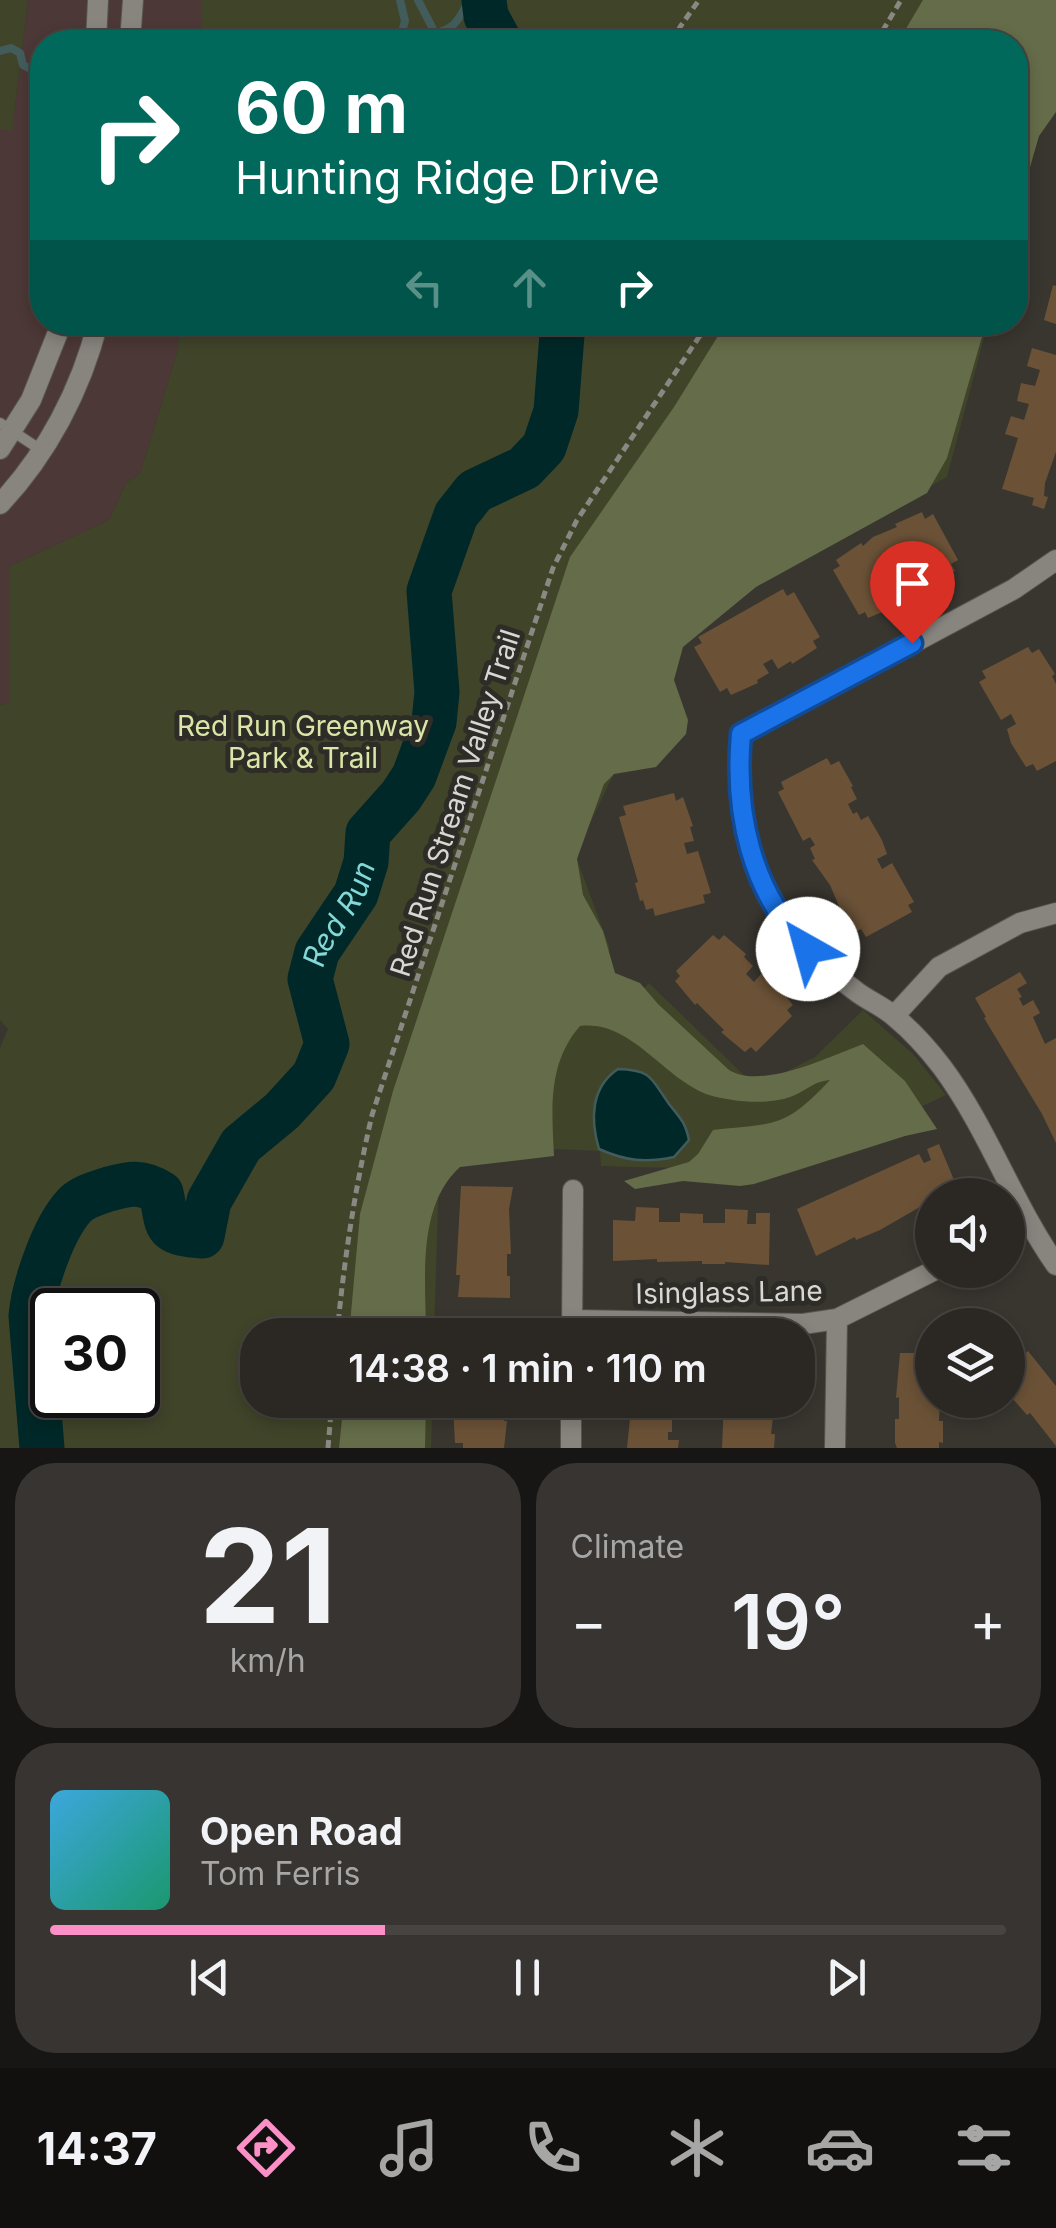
<!DOCTYPE html>
<meta charset="utf-8">
<style>
body{margin:0;font-family:Inter,sans-serif;background:#373431;color:#f1f3f6;height:100vh;display:flex;flex-direction:column;font-size:38px;white-space:nowrap}
*{box-sizing:border-box;margin:0}
p{font-size:32px;color:#a6a6a6}
.icon{flex:none;width:55px;height:55px;fill:none;stroke:currentColor;stroke-width:2;stroke-linecap:round;stroke-linejoin:round}
.map{position:relative;height:1448px;overflow:hidden}
.details{display:flex;flex-direction:column;gap:15px;padding:15px;background:#181614;flex:1}
.details>*{flex:none}
.hud{position:absolute;left:30px;top:30px;width:998px;height:305px;border-radius:40px;box-shadow:0 5px 15px #0003,0 0 0 2px #474441;background:#00695c;color:#fff;overflow:hidden}
.fabs{position:absolute;left:915px;top:1178px;display:grid;gap:20px}
.fabs a{display:grid;place-items:center;width:110px;height:110px;border-radius:50%;background:#2b2824;box-shadow:0 5px 15px #0003,0 0 0 2px #474441;font-size:50px}
.speed{position:absolute;left:30px;top:1288px;display:flex;gap:20px;font-size:50px;font-weight:700;text-align:center}
.speed>*{display:grid;place-content:center;width:130px;height:130px;border-radius:50%;background:#2b2824;box-shadow:0 5px 15px #0003,0 0 0 2px #474441;line-height:1}
.speed .limit{border:5px solid #111;border-radius:15px;background:#fff;color:#111}
.pin{position:absolute;display:grid;place-items:center;width:85px;height:85px;color:#fff;margin:-102px -42px;border-radius:50% 50% 50% 0;rotate:-45deg;box-shadow:0 0 10px #0007}
.pin .icon{rotate:45deg}
.me{position:absolute;width:110px;margin:-55px;rotate:322deg;stroke-linejoin:round;filter:drop-shadow(0 0 8px #0008)}
.turn{display:flex;align-items:center;gap:35px;height:210px;padding:0 40px;font-size:45px}
.turn .icon{width:130px;height:130px;stroke-width:2.5}
.turn b{display:block;font-size:70px;line-height:85px}
.lanes{display:flex;align-items:center;height:95px;padding:0 40px;background:#0003;justify-content:center;gap:50px;direction:ltr}
.lanes .off{opacity:.35}
.big{font-size:75px;font-weight:600;line-height:1.1}
.details .card{flex:1;display:flex;flex-direction:column;justify-content:center;gap:15px;min-width:0;padding:0 35px;border-radius:40px;background:#373431}
.details .dial{align-items:center;gap:0}
.dial b{font-size:130px;line-height:1}
.song{display:flex;align-items:center;gap:30px}
.cover{width:120px;height:120px;border-radius:15px;background:linear-gradient(135deg,hsl(200 70% 55%),hsl(160 70% 35%))}
.played{height:10px;border-radius:5px;background:linear-gradient(90deg,#fb8fc6 35%,#474441 35%)}
.keys{display:flex;justify-content:space-around;direction:ltr}
.heat{display:flex;justify-content:space-between;align-items:center;font-size:55px;direction:ltr}
.details .tiles{flex:1;display:grid;gap:15px;grid-template-columns:1fr 1fr}
.card:last-child{grid-column:span 2}
.trip{position:absolute;left:240px;top:1318px;width:575px;height:100px;border-radius:40px;background:#2b2824;box-shadow:0 5px 15px #0003,0 0 0 2px #474441;font-weight:600;line-height:100px;text-align:center}
.tabs{display:flex;height:160px;justify-content:space-around;align-items:center;background:#11100e;color:#a6a6a6}
.tabs .icon{width:70px;height:70px}
.tabs .selected{color:#fb8fc6}
.tabs b{font-size:45px;color:#f1f3f6}
.map>svg:first-child{display:block}
.commercial{fill:#4c3836}
.green{fill:#404429;fill-rule:evenodd}
.forest{fill:#656c49}
.water{fill:#012828;stroke:#425c5c;stroke-width:2.5}
.lines{fill:none;stroke-linecap:round;stroke-linejoin:round}
.stream{stroke:#425c5c;stroke-width:8}
.river{stroke:#012828;stroke-width:45}
.building{fill:#6b5237}
.service-casing{stroke:#585550;stroke-width:12}
.minor-casing{stroke:#585550;stroke-width:22}
.path{stroke:#8a8883;stroke-width:5;stroke-dasharray:8 5;stroke-linecap:butt}
.service{stroke:#88847e;stroke-width:10}
.minor{stroke:#88847e;stroke-width:20}
.route-casing{stroke:#114b97;stroke-width:25}
.route{stroke:#1a73e8;stroke-width:18}
.labels{text-anchor:middle;stroke-width:10;stroke-linejoin:round;paint-order:stroke}
.park-label{font-size:28px;fill:#dae6a7;stroke:#2e2c26}
.street-label{font-size:28px;fill:#d9d7d4;stroke:#2e2c26}
.water-label{font-size:30px;font-style:italic;fill:#83d8d8;stroke:#2e2c26}
</style>
<div class="map">
<svg width="1056" height="1448" viewBox="0 0 1056 1448">
<rect width="100%" height="100%" fill="#393630"/>
<path class="commercial" d="M28 0H202V12L200 42H42V322L180 323 178 350 140 474 126 483 109 520 10 566V704L0 705V129L12 130Z"/>
<path class="green" d="M0 0H28L12 131 0 129Z
M202 0H1056L1043 119 1015 222V42H200Z
M180 323H988L947 477 689 619 575 854 610 949 574 981 614 1019 649 983 756 1087 815 1057 863 1010 913 1054 946 1095 784 1171 601 1166 600 1151 440 1144 434 1335H258V1400H433L431 1448H0V1048L8 1029 0 1020V705L10 703V566L109 520 126 483 140 474 178 350ZM52 1310H138V1395H52Z"/>
<path class="forest" d="M923 0H1056V112L1039 136 1015 219V42H898Z
M726 323H986L947 458 927 493 756 587 683 647 674 680 688 720 686 734 656 767 614 774 604 784 577 859 583 895 603 931 615 973 640 983 658 1004 729 1070C761 1090 829 1057 863 1044L905 1081 937 1129 905 1136 754 1184 740 1186 683 1181 635 1189 624 1181 689 1162 698 1154 713 1130C776 1123 784 1129 830 1080 815 1081 808 1089 795 1095 771 1106 733 1102 709 1095 663 1079 632 1020 580 1026 547 1064 552 1110 554 1156L460 1167C416 1207 426 1281 426 1335H349L360 1214 393 1091 570 557 674 407Z
M344 1400H426L425 1448H339Z"/>
<path class="water" d="M618 1069C653 1070 651 1079 669 1104 680 1118 685 1121 689 1140L674 1157C645 1163 626 1161 599 1149 590 1119 591 1087 618 1069Z"/>
<g class="lines">
<path class="stream" d="M418 0 435 33C457 28 458 19 469 1L477 0
M343 42 350 37 362 38 368 42
M399 42 405 21 400 0
M0 51 11 48 20 53 23 65 42 75"/>
<g class="river">
<path d="M484 0 486 16 500 42"/>
<path id="s1" d="M42 1448 31 1316C34 1285 53 1229 74 1206 82 1197 97 1193 109 1189 130 1183 142 1181 161 1193 169 1227 161 1233 202 1236L209 1201 241 1145 282 1111 314 1076 327 1044 310 979 317 952 356 894 366 862 368 833 401 796 414 776 434 722 437 692 429 591 456 515 475 491 524 468 544 447 556 411 563 322"/>
</g>
</g>
<path class="building" d="M1053 285 1056 286V324L1044 320Z
M1032 348 1056 355V452L1045 483 1044 496 1048 497 1044 509 1032 505 1034 498 1002 489 1018 438 1005 434 1011 416 1024 420 1029 404 1017 401 1021 383 1035 386 1040 370 1027 366Z
M922 512 925 519 933 514 958 560 951 564 955 571 930 588 928 584 916 591 911 581 902 587 907 596 896 603 897 606 868 618 865 612 859 615 833 570 840 566 836 560 861 543 863 546 873 537 897 527 895 524Z
M783 589 787 596 794 592 820 637 813 641 817 648 792 664 791 661 778 669 772 659 763 664 769 673 757 680 758 683 731 695 727 688 720 692 694 647 702 643 698 637Z
M1028 647 1032 653 1039 649 1055 674 1052 676 1056 684V761L1037 771 1033 764 1026 767 1011 743 1007 729 1016 724 1011 714 1001 720 979 682 986 678 982 671Z
M827 758 831 765 839 761 853 786 851 787 857 799 848 804 853 814 857 812 861 820 868 816 882 840 887 854 877 859 882 869 892 863 914 902 908 905 912 912 866 937 861 929 855 932 850 923 847 925 830 885 812 860 815 859 810 848 815 845 810 837 803 841 778 792 784 789 781 782Z
M674 793 676 801 683 797 693 826 690 827 694 841 684 843 687 854 698 851 711 893 703 895 705 903 655 916 653 908 646 910 643 900 640 901 635 883 638 882 619 817 626 815 623 806Z
M713 935 719 940 724 935 746 954 744 957 753 966 746 974 754 982 761 974 771 985 774 982 793 1005 787 1010 792 1016 756 1052 751 1047 745 1052 729 1039 721 1032 724 1030 697 1003 695 1005 675 981 680 976 676 971Z
M1020 972 1027 983 1017 989 1022 997 1019 998 1023 1006 1033 1000 1040 1013 1033 1017 1045 1044 1056 1038V1143L1042 1114 984 1018 986 1017 975 998Z
M939 1144 959 1192 932 1195V1200L880 1230 856 1240 855 1237 816 1256 797 1209 919 1154 924 1163 931 1160 927 1149Z
M461 1186 513 1187 509 1209 511 1254H507V1276H510V1298L458 1297 460 1275H456Z
M636 1207 659 1208V1222H680V1213L703 1214V1223H725V1209L748 1210 747 1224H756V1213H770L769 1265 725 1262V1264H702V1261L657 1262V1259L613 1261V1220L635 1221Z
M457 1331H509V1335H457Z
M1028 1351 1056 1386V1446L1030 1413 1027 1415 1012 1398 1008 1402V1370Z
M900 1353H932V1400H940L939 1421H943V1443L939 1442V1448H897L895 1443V1419H899V1397L896 1398Z
M464 1400H505L504 1421H507L504 1448H463V1443H455L453 1407H464Z
M628 1400H680V1409H672V1432H668V1440H679L678 1448H627L631 1409H628Z
M724 1400H775L771 1434H775L774 1448H722Z"/>
<g class="lines">
<g class="service-casing">
<path id="service" d="M0 423 41 450"/>
</g>
<g class="minor-casing">
<path id="minor" d="M96 42 98 0
M130 42 133 0
M0 449 31 400 62 322
M0 504C47 454 81 390 98 322
M1056 560 1014 589 741 735C731 842 769 928 857 992 869 1001 884 1007 895 1017 912 1031 929 1050 942 1067 988 1129 1012 1202 1056 1265
M894 1016 939 967 1020 923 1056 913
M1008 1234 1027 1225
M572 1320 803 1324 837 1319 935 1270
M572 1335 573 1190
M571 1448V1400
M835 1448 837 1319"/>
</g>
<path class="path" d="M673 42 680 27 699 0
M876 42 901 0
M696 322 700 338
M337 1335C344 1260 355 1188 372 1115L553 568 577 520 709 322
M328 1448 332 1400"/>
<use href="#service" class="service"/>
<use href="#minor" class="minor"/>
</g>
<g class="lines">
<g class="route-casing">
<path id="route" d="M808 949C751 892 734 813 741 734L912 643"/>
</g>
<use href="#route" class="route"/>
</g>
<g class="labels">
<g class="park-label">
<text x="303" y="736">Red Run Greenway<tspan x="303" dy="32">Park &amp; Trail</tspan></text>
</g>
<g class="street-label">
<text transform="translate(455 803) rotate(-72)" y="10">Red Run Stream Valley Trail</text>
<text transform="translate(729 1292) rotate(-1)" y="10">Isinglass Lane</text>
</g>
<g class="water-label">
<text dy="10" stroke="none"><textPath href="#s1" startOffset="790">Red Run</textPath></text>
</g>
</g>
</svg>
<div class="fabs">
<a><svg class="icon" aria-label="sound" viewBox="0 0 24 24"><path d="M4 9h4l5-4v14l-5-4H4zM17 9q2 3 0 6"/></svg></a>
<a><svg class="icon" aria-label="layers" viewBox="0 0 24 24"><path d="M12 4l9 5-9 5-9-5zM3 14l9 5 9-5"/></svg></a>
</div>
<div class="speed"><div class="limit">30</div></div>
<div class="pin" style="left:912px;top:643px;background:#d93025"><svg class="icon" aria-label="arrive" viewBox="0 0 24 24"><path d="M6 21V4h12l-3 4 3 4H6"/></svg></div>
<svg class="me" style="left:808px;top:949px" viewBox="-20 -20 40 40"><circle r="19" fill="#fff"/><path d="M0-13L10 11 0 6-10 11z" fill="#1a73e8"/></svg>
<div class="trip">14:38 · 1 min · 110 m</div>
<div class="hud">
<div class="turn"><svg class="icon" aria-label="right" viewBox="0 0 24 24"><path d="M7 20v-9h11M14 6l5 5-5 5"/></svg><div><b>60 m</b>Hunting Ridge Drive</div></div>
<div class="lanes"><svg class="icon off" aria-label="left" viewBox="0 0 24 24"><path d="M17 20v-9H6M10 6l-5 5 5 5"/></svg><svg class="icon off" aria-label="ahead" viewBox="0 0 24 24"><path d="M12 20V5M6 11l6-6 6 6"/></svg><svg class="icon" aria-label="right" viewBox="0 0 24 24"><path d="M7 20v-9h11M14 6l5 5-5 5"/></svg></div>
</div>
</div>
<section class="details">
<div class="tiles">
<div class="card dial"><b>21</b><p>km/h</p></div>
<div class="card"><p>Climate</p>
<div class="heat"><a>−</a><b class="big">19°</b><a>+</a></div>
</div>
<div class="card">
<div class="song"><i class="cover"></i><div><b>Open Road</b><p>Tom Ferris</p></div></div>
<div class="played"></div>
<div class="keys"><svg class="icon" aria-label="previous" viewBox="0 0 24 24"><path d="M18 5L8 12l10 7zM5 5v14"/></svg><svg class="icon" aria-label="pause" viewBox="0 0 24 24"><path d="M8 5v14M16 5v14"/></svg><svg class="icon" aria-label="next" viewBox="0 0 24 24"><path d="M6 5l10 7-10 7zM19 5v14"/></svg></div>
</div>
</div>
</section>
<nav class="tabs">
<b>14:37</b>
<svg class="icon selected" aria-label="directions" viewBox="0 0 24 24"><path d="M12 3l9 9-9 9-9-9zM9 14v-3h6M13 9l2 2-2 2"/></svg>
<svg class="icon" aria-label="music" viewBox="0 0 24 24"><path d="M9 18V5l10-2v13"/><circle cx="6" cy="18" r="3"/><circle cx="16" cy="16" r="3"/></svg>
<svg class="icon" aria-label="phone" viewBox="0 0 24 24"><path d="M5 4h4l2 5-3 2q2 4 5 5l2-3 5 2v4C11 20 4 13 5 4z"/></svg>
<svg class="icon" aria-label="climate" viewBox="0 0 24 24"><path d="M12 3v18M4 7l16 10M4 17L20 7"/></svg>
<svg class="icon" aria-label="car" viewBox="0 0 24 24"><path d="M5 17H2v-5l4-1 3-4h7l3 4 3 1v5h-3M9 17h6M6 11h13"/><circle cx="7" cy="17" r="2"/><circle cx="17" cy="17" r="2"/></svg>
<svg class="icon" aria-label="filters" viewBox="0 0 24 24"><path d="M4 7h16M4 17h16"/><circle cx="9" cy="7" r="2"/><circle cx="15" cy="17" r="2"/></svg>
</nav>
